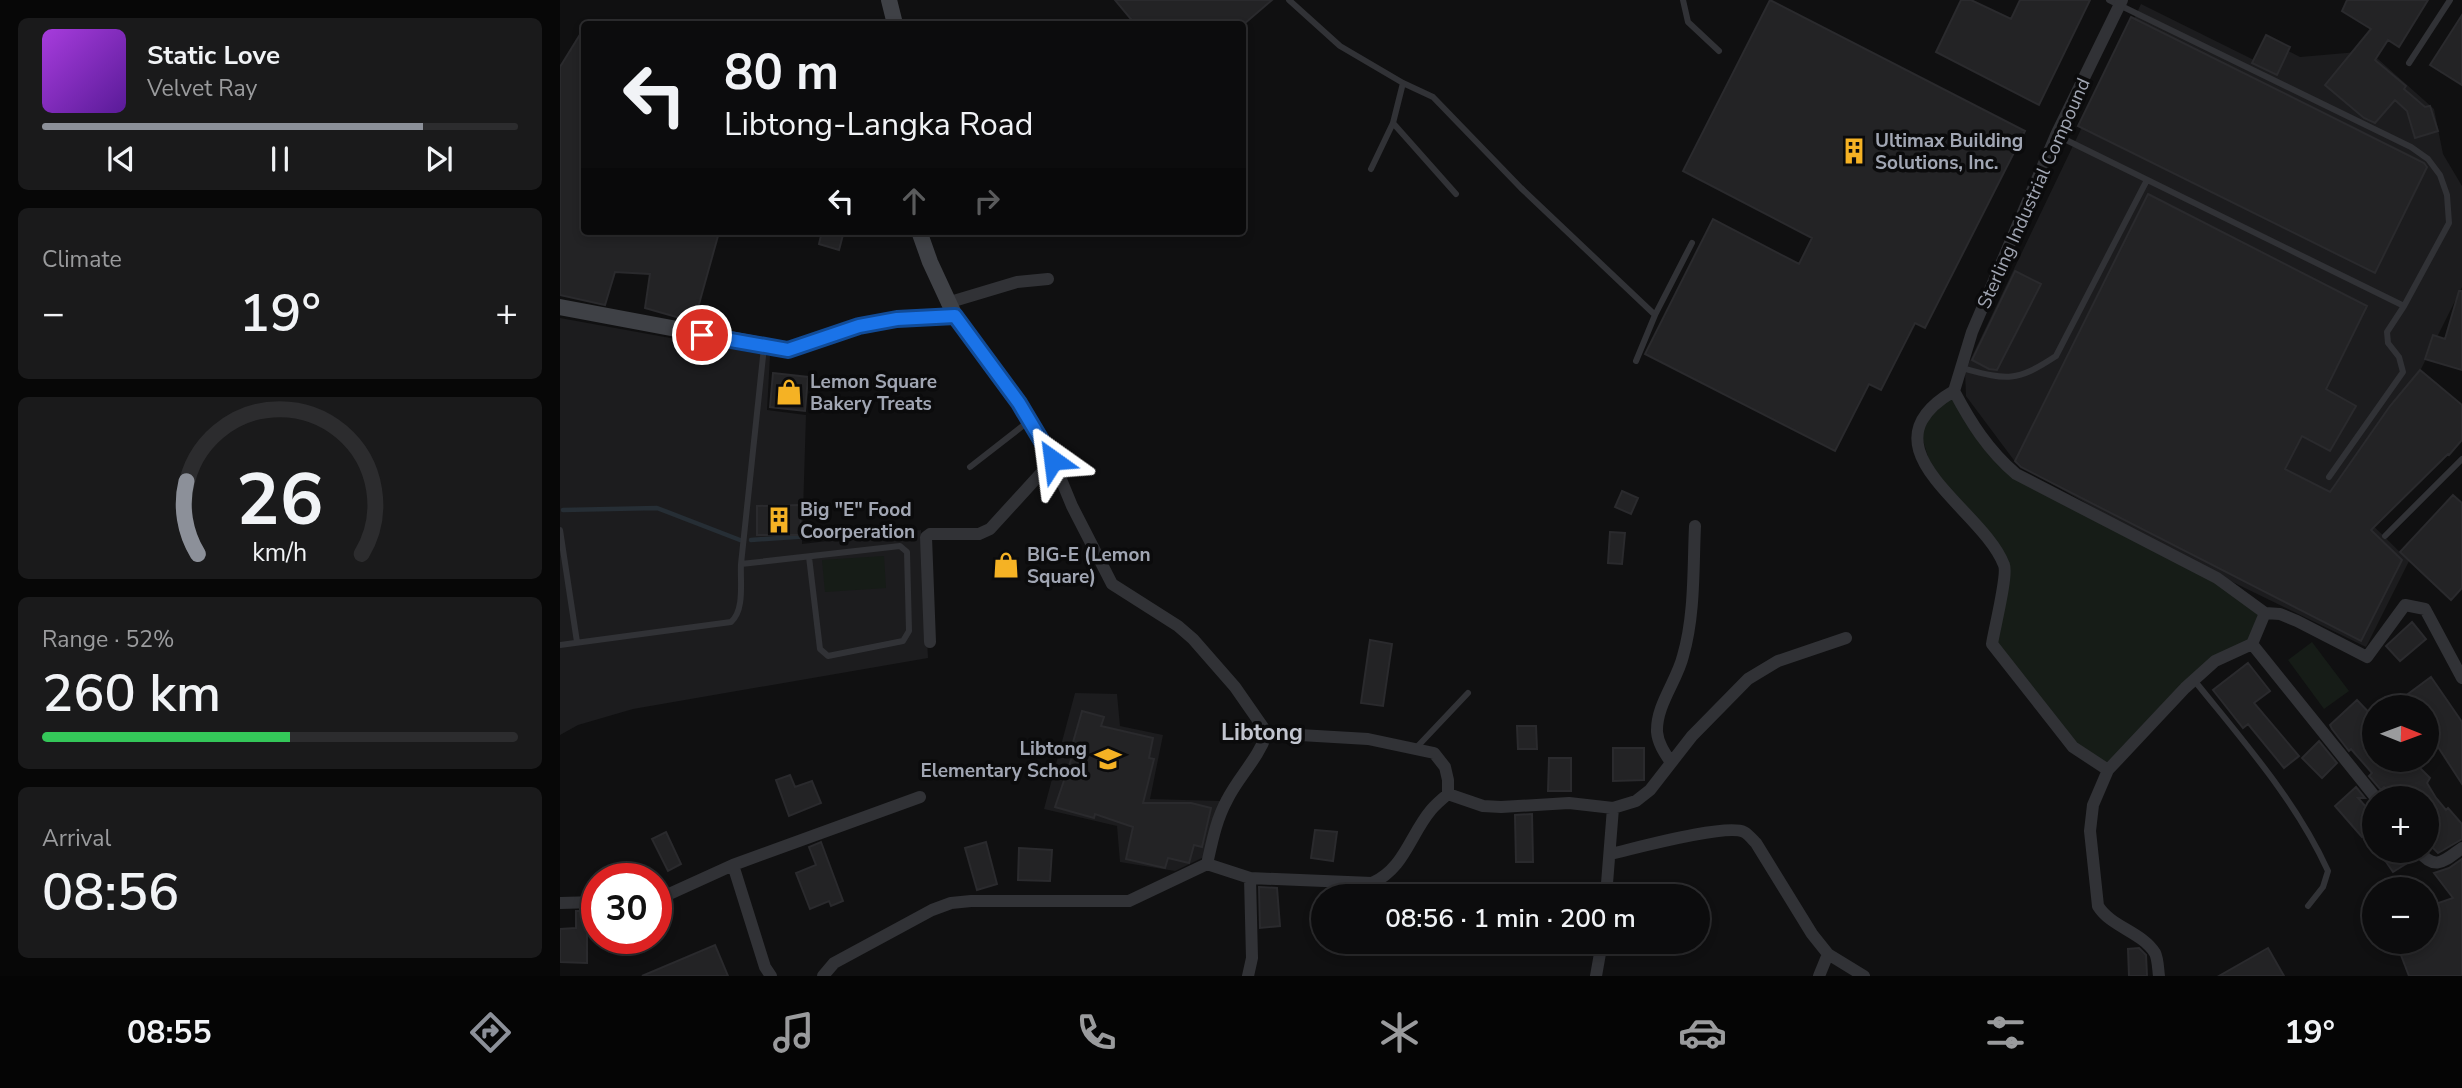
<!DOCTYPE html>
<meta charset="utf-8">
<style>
body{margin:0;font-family:"Nunito Sans",sans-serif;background:#1a1a1b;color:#f1f3f6;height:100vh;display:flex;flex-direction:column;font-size:26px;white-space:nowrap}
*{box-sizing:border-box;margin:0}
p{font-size:23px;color:#9a9b9d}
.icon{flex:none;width:38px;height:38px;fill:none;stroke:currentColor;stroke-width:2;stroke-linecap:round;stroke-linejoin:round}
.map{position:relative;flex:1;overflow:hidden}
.drawer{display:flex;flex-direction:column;gap:18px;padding:18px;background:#070707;width:560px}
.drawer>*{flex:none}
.hud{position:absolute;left:21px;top:21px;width:665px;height:214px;border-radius:7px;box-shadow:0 4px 10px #0003,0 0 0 2px #2c2c2e;background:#0c0c0d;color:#f1f3f6;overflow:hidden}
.needle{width:46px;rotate:91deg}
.fabs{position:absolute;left:1802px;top:695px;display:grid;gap:14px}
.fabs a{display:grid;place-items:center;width:77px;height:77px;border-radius:50%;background:#0c0c0d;box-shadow:0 4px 10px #0003,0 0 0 2px #2c2c2e;font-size:35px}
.speed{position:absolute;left:21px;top:863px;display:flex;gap:14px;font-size:35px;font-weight:700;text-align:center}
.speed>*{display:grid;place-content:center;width:91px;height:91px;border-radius:50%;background:#0c0c0d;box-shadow:0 4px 10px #0003,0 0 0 2px #2c2c2e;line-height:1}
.speed .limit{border:10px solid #d22;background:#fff;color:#111}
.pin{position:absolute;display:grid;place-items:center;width:60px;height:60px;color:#fff;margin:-30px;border:4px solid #fff;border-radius:50%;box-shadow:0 2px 7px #0007}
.me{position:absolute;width:77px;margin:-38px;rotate:329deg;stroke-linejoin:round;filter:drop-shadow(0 0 5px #0008)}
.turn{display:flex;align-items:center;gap:24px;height:147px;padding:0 28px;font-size:32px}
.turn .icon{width:91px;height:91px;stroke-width:2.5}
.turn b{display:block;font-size:49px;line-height:60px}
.lanes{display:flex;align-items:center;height:66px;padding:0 28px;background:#0003;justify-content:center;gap:35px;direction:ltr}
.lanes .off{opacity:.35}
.big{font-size:52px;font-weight:600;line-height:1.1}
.drawer .tile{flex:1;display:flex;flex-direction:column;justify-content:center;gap:10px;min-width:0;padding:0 24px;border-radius:10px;background:#1a1a1b}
.drawer .dial{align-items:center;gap:0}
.dial svg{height:182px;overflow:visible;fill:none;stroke:#2c2c2e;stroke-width:7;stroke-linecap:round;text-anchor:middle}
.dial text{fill:#f1f3f6;stroke:none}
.song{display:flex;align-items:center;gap:21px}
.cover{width:84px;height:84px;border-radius:10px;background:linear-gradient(135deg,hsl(280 70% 55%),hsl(270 70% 35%))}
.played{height:7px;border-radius:4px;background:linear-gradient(90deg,#8c9099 80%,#2c2c2e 80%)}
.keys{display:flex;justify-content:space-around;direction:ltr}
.heat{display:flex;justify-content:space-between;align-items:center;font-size:38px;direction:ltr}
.charge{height:10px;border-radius:5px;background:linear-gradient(90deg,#34c759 52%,#2c2c2e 0)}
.trip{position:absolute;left:751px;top:884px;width:399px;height:70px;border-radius:35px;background:#0c0c0d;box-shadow:0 4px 10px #0003,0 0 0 2px #2c2c2e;font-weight:600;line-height:70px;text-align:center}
.menu{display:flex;height:112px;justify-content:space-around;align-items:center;background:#050505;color:#9a9b9d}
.menu .icon{width:49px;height:49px}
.menu .active{color:#8c9099}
.menu b{font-size:32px;color:#f1f3f6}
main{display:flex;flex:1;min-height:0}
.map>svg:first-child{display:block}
.built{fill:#1c1c1e}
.green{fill:#161c17}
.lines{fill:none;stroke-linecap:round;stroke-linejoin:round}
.stream{stroke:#262e35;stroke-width:4.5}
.building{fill:#232325;stroke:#2a2a2d;stroke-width:2}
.service{stroke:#313236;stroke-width:6}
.minor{stroke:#313236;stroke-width:12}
.secondary{stroke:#3f4146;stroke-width:16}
.route-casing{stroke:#114b97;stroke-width:18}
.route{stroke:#1a73e8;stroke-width:12}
.labels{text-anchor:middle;stroke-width:7;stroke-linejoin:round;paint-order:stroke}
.poi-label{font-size:19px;font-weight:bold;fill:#a1a6b3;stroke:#0b0b0c;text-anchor:start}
.street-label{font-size:19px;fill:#a1a6b3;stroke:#0b0b0c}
.quarter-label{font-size:23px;font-weight:bold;fill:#c2c5cf;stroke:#0b0b0c}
</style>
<main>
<section class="drawer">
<div class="tile">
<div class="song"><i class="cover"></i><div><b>Static Love</b><p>Velvet Ray</p></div></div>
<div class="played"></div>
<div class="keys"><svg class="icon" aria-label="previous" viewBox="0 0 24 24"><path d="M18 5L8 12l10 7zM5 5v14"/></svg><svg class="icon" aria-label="pause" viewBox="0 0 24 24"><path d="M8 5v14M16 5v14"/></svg><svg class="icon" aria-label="next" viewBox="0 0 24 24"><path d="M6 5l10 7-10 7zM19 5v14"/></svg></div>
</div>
<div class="tile"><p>Climate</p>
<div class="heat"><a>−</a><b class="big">19°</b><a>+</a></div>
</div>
<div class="tile dial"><svg viewBox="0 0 100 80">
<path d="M14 69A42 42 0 1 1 86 69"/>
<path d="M14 69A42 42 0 0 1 9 37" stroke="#8c9099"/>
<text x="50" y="56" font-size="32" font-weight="700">26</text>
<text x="50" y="72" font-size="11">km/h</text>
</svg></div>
<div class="tile"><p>Range · 52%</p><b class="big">260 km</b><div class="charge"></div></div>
<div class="tile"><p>Arrival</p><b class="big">08:56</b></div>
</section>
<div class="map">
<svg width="1902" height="976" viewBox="0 0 1902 976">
<rect width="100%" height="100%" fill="#101011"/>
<path class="built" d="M1581 4 1700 63 1709 41 1740 57 1809 51 1874 109 1883 154 1902 186V287L1861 369 1778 491 1849 561 1806 647 1611 552 1456 463 1406 396 1405 371Z
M0 318 210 356 207 410 246 415 242 544 361 530 368 658 73 709 18 725 0 735Z
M515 693 557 694 560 726 603 735 590 799 660 801 644 857 615 871 560 862 557 826 484 809Z"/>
<path class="green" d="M1394 391 1436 457 1656 578 1705 613 1692 644 1655 661 1548 770 1513 747 1432 644 1445 568 1375 480 1359 427Z
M324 556 326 588 265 592 262 560Z
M1752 642 1789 691 1764 709 1728 660Z"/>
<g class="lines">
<path class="stream" d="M3 510 97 508 180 540
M191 540 338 530"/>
</g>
<path class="building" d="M555 0H712L684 24H575Z
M1210 0 1465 131 1365 328 1355 323 1321 390 1309 384 1275 451 1085 354 1153 219 1239 264 1252 238 1123 171Z
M1401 0H1411L1451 19 1460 0H1530L1479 105 1376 52Z
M1787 0H1868L1839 47 1828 40 1815 60 1846 86 1844 89 1865 107 1870 106 1878 131 1855 138 1847 111 1835 100 1815 123 1804 118 1765 85 1811 29 1782 11Z
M1902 15V85L1870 65Z
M1571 17 1864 163 1867 167 1815 273 1518 126Z
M24 28V231H150L158 236 134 322 85 308 90 274 55 272 45 305 0 295V67Z
M1706 35 1730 47 1717 75 1692 63Z
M1588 194 1807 306 1766 389 1796 406 1770 451 1742 436 1725 469 1770 492 1830 406 1860 370 1902 405V440L1889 455 1888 454 1811 530 1842 560 1801 641 1461 467 1455 461Z
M262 231H284L279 250 259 244Z
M1455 271 1481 284 1437 370 1429 369 1412 360Z
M1899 291H1902V370L1865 359 1873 335 1885 339Z
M213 373 248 377 245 411 210 407Z
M1062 491 1078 498 1071 514 1055 507Z
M1893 495 1902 503V588L1891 600 1840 552Z
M240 505 241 535H197V506Z
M1050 532 1065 533 1062 564 1048 563Z
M1852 622 1866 639 1840 661 1826 646Z
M810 640 832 644 823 706 801 703Z
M1688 663 1710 691 1694 703 1739 756 1724 768 1688 724 1683 728 1653 690Z
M1871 677 1902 722V784L1867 730V707H1852L1844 697Z
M1797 700 1815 719V760H1852L1870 778 1867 783 1876 798 1886 810 1888 808 1902 824V839L1878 853 1872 847 1869 849 1867 798H1832L1824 787 1821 790 1809 776 1812 773 1791 749 1789 751 1772 729 1770 725Z
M522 711 544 717 541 726 593 738 589 758 594 759 583 803H631L651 808 642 847 634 845 629 863 608 858 605 868 566 859 573 827 535 814 534 818 495 807 513 754 510 753Z
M957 726H976L977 749H958Z
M1759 741 1777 763 1762 778 1742 758Z
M1053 748H1084V780L1053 781Z
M989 758H1011V791H988Z
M230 775 235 787 252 781 261 803 229 816 216 780Z
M1796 787 1805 798H1798L1815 817V849L1805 834 1802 837 1775 806Z
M972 814 973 862H956L955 815Z
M755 830 777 832 773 861 751 858Z
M106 832 121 864 108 871 92 839Z
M261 842 283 901 271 906 269 901 250 909 236 873 256 865 249 847Z
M426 842 437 884 417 890 405 848Z
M459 848 492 850 490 881 458 880Z
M1818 850H1849L1854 859 1833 872Z
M1902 859V976H1849L1836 942H1867V907L1893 898 1874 873 1889 868Z
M699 887 717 888 720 926 700 928Z
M16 911H27V963L0 962V929L16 928Z
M155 945 168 976H82Z
M1579 948 1586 955 1587 976H1569L1568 949Z
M1708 948 1724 976H1659Z"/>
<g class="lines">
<path class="service" d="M729 0 780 46 843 83 873 97 961 188 1095 315
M1123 0 1128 22 1159 51
M1549 0 1851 147 1868 159 1880 175 1887 195 1889 223 1844 306 1827 332 1828 343 1839 357 1843 372 1769 477
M1849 63 1890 0
M833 123 896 194
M1496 135 1844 306
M811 169 833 123 843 83
M1076 361 1095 315 1132 243
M1402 368C1447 380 1455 383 1496 356L1587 180
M410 467 469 421
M0 530 17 642
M1825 536 1902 459
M181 564 204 347
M0 645 171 622C185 610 180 581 181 564L340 546 347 552 349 631 343 641 268 656 260 649 249 557
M1634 680C1683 741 1735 799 1768 871L1763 887 1748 906
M856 748 908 693"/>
<path class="minor" d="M387 303 457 282 488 279
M395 316 459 403 493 460 512 506 552 584 618 626 633 639 675 687 707 733
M1394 391C1411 423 1428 450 1456 474L1657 578 1705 613 1720 614 1737 621 1807 657 1845 605 1865 609 1902 678
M1394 391C1296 448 1423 508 1444 565 1448 575 1434 630 1432 644L1513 747 1548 770
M1394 391 1412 332 1496 135 1562 0
M370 642 366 537 370 534H419L430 529 493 460
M1692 644 1816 798
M1110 761C1104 752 1098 743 1097 732 1096 705 1117 681 1123 656 1135 615 1133 568 1135 526
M888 794 923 806 941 807 1009 803 1053 808 1076 801 1090 790 1132 736 1188 679 1218 661 1286 638
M1858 850C1875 872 1884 861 1902 848
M1050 854C1073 849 1166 823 1184 832 1188 834 1193 840 1196 843L1252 934 1268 954 1304 976
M647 864C652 842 656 820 667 800 679 776 698 759 707 733
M173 865 205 967 211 976
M1046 896 1053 808
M96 900 173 865 360 797
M0 903 37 902
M263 976 274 963 372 910 391 903 411 901H569L647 864 690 878 812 883C844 869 850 835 871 810 876 804 882 799 888 794V780L885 767 874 753 808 739 707 733
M688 976 692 958 690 878
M1036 976 1042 942
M1259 976 1268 954
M1599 976C1598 969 1598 959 1595 953 1582 932 1551 927 1538 906L1530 831 1533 805 1548 770 1625 688 1655 661 1692 644 1705 613"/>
<path class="secondary" d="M329 0 335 24
M0 307 228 350 299 326 337 319 395 316 370 262 359 231"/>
</g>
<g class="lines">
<g class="route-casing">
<path id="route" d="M142 335 228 350 299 326 337 319 395 316 459 403 493 460"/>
</g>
<use href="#route" class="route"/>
</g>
<defs>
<g id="building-bare" transform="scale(2.1)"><path d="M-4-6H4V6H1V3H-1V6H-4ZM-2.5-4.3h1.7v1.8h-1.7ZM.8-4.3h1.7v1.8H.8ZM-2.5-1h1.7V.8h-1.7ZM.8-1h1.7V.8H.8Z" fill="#f5b224" stroke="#0b0b0c" stroke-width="2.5" paint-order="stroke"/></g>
<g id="shop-bare" transform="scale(2.1)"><path d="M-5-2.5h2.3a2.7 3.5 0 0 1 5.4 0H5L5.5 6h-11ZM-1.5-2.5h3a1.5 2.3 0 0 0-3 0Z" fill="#f5b224" stroke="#0b0b0c" stroke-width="2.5" paint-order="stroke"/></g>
<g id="school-bare" transform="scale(2.1)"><path d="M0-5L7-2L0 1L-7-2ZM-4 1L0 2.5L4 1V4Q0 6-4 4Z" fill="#f5b224" stroke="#0b0b0c" stroke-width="2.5" paint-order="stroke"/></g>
</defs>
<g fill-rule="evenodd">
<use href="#building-bare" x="1294" y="151"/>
<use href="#shop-bare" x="229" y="392"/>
<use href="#building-bare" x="219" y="520"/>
<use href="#shop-bare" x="446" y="565"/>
<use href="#school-bare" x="548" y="759"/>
</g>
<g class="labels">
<g class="poi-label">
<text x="1315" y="147">Ultimax Building<tspan x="1315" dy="22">Solutions, Inc.</tspan></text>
<text x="250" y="388">Lemon Square<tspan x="250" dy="22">Bakery Treats</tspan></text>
<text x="240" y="516">Big "E" Food<tspan x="240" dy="22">Coorperation</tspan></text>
<text x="467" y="561">BIG-E (Lemon<tspan x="467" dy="22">Square)</tspan></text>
<text x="527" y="755" text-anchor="end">Libtong<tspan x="527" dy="22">Elementary School</tspan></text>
</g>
<g class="street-label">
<text transform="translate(1473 193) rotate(-66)" y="7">Sterling Industrial Compound</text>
</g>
<g class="quarter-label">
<text x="702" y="740">Libtong</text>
</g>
</g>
</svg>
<div class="fabs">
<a><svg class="needle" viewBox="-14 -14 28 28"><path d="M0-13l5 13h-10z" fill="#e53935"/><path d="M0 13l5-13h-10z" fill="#9a9b9d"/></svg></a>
<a>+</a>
<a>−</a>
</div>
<div class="speed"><div class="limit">30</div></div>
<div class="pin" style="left:142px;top:335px;background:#d93025"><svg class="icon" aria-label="arrive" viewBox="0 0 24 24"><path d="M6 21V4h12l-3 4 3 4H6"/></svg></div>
<svg class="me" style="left:493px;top:460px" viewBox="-20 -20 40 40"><path d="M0-17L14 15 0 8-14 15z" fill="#1a73e8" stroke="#fff" stroke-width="4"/></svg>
<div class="trip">08:56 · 1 min · 200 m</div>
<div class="hud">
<div class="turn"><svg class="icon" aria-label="left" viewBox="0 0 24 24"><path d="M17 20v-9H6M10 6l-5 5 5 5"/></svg><div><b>80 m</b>Libtong-Langka Road</div></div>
<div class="lanes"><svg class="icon" aria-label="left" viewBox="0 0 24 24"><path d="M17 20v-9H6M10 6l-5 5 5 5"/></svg><svg class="icon off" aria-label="ahead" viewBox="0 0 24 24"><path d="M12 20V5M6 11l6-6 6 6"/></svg><svg class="icon off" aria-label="right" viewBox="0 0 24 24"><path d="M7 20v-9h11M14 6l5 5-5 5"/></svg></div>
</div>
</div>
</main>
<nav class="menu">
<b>08:55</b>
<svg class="icon active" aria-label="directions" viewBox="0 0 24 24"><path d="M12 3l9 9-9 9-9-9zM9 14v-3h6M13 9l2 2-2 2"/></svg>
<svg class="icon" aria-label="music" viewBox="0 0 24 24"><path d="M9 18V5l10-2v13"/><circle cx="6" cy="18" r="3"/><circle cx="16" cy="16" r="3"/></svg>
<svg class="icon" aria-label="phone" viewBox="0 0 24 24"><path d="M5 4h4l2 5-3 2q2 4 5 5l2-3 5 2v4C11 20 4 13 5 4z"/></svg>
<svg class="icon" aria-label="climate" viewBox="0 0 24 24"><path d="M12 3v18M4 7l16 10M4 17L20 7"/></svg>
<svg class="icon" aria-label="car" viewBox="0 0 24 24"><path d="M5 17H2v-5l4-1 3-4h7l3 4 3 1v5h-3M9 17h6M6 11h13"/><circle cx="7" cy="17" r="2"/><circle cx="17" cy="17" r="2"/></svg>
<svg class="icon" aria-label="filters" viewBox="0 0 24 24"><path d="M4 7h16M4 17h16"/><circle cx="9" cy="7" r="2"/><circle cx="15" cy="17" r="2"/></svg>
<b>19°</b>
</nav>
